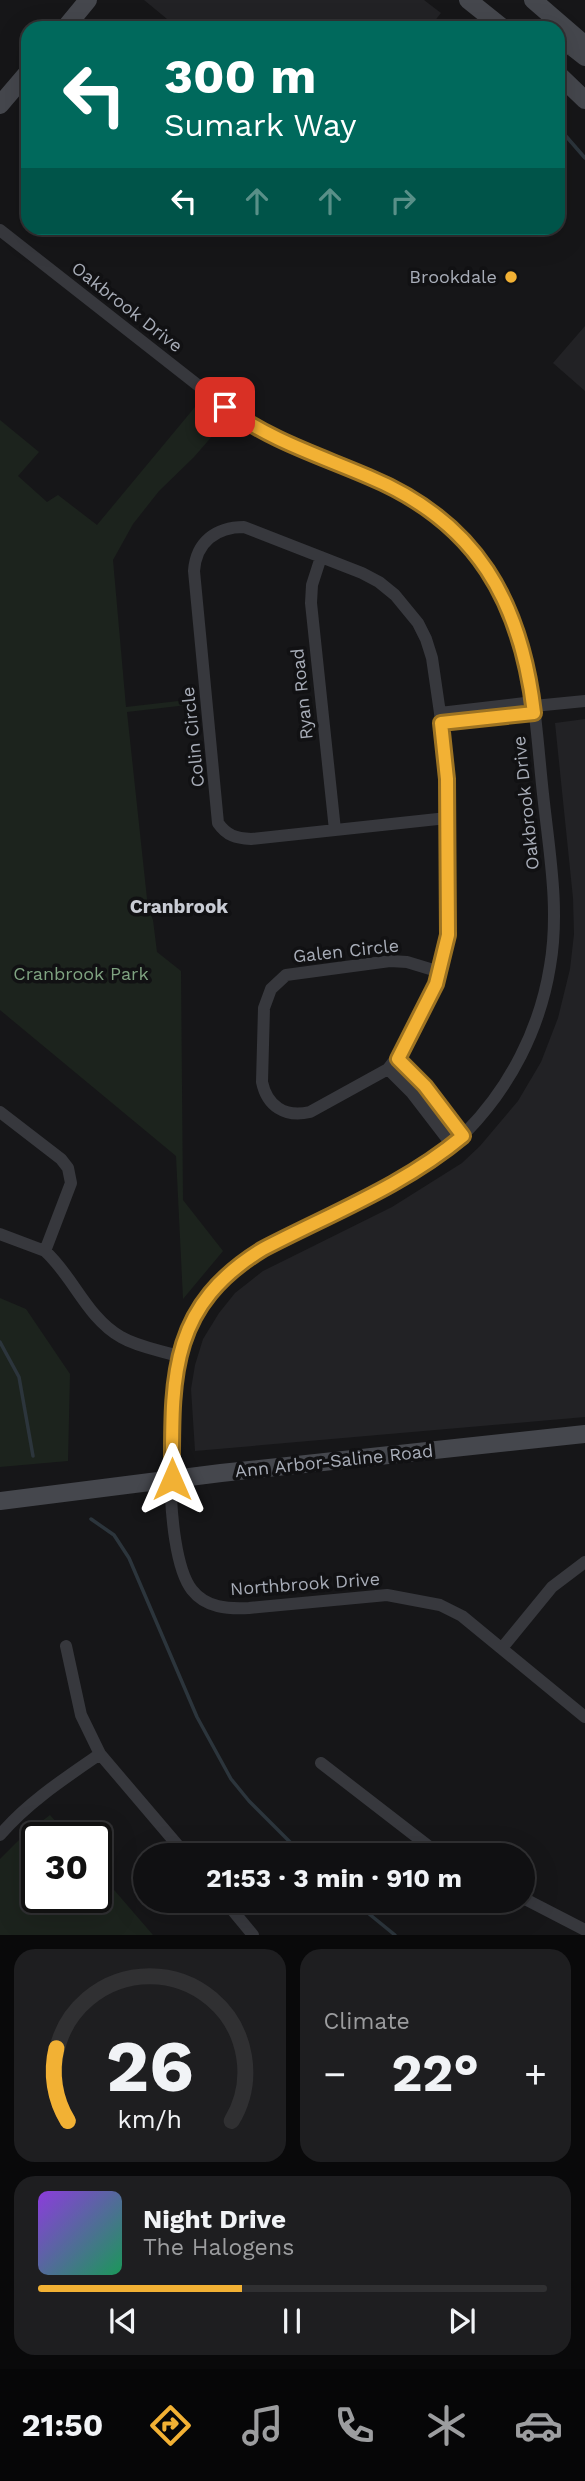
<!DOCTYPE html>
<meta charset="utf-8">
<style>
body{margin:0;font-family:"Work Sans",sans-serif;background:#1e1e20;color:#f1f3f6;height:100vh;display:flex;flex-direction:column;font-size:26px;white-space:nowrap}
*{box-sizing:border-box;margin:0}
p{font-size:23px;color:#9c9d9f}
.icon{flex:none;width:38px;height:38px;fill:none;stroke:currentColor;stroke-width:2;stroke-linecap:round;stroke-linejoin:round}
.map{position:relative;height:1935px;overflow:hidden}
.sheet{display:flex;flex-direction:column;gap:14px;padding:14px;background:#09090a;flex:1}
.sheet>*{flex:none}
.guide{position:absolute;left:21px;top:21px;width:544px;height:214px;border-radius:21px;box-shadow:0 7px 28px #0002,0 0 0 2px #303032;background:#00695c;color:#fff;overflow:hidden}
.speed{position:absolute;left:21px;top:1822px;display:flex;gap:14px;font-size:35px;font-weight:700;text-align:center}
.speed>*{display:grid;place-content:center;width:91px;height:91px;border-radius:50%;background:#101012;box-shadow:0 7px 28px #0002,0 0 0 2px #303032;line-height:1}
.speed .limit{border:4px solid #111;border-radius:10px;background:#fff;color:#111}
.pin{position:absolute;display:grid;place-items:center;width:60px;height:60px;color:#fff;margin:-30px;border-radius:14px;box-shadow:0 4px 10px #0006}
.me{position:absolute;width:77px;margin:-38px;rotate:0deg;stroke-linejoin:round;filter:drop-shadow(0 0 5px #0008)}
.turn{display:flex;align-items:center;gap:24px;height:147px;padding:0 28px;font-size:32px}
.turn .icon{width:91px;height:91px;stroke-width:2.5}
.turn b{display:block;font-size:49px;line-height:60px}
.lanes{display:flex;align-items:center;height:66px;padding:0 28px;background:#0003;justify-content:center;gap:35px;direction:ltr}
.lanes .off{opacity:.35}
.big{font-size:52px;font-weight:700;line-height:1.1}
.sheet .card{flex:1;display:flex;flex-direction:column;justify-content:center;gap:10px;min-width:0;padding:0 24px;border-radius:21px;background:#1e1e20}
.sheet .dial{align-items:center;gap:0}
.dial svg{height:182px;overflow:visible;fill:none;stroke:#303032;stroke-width:7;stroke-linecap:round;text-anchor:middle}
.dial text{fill:#f1f3f6;stroke:none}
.song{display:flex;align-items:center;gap:21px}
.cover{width:84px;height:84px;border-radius:10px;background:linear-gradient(135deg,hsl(270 70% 55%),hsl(150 70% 35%))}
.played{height:7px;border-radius:4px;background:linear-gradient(90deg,#f2b134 40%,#303032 40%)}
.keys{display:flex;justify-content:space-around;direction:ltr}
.heat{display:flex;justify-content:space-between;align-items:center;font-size:38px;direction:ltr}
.sheet .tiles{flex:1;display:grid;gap:14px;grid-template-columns:1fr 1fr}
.card:last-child{grid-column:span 2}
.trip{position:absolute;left:133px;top:1843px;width:402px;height:70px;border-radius:35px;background:#101012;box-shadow:0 7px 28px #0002,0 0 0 2px #303032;font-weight:700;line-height:70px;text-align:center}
.tab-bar{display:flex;height:112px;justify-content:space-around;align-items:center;background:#060607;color:#9c9d9f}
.tab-bar .icon{width:49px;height:49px}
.tab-bar .active{color:#f2b134}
.tab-bar b{font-size:32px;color:#f1f3f6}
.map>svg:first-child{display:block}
.built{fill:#222225}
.green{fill:#1c231d}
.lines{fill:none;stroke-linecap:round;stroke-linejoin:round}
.stream{stroke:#2c353c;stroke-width:3.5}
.street{stroke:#37383d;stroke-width:12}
.secondary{stroke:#45474d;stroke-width:18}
.route-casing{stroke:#9d7322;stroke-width:18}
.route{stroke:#f2b134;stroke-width:12}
.poi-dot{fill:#f2b134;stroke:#111113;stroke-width:2.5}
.labels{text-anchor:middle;stroke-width:7;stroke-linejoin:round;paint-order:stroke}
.poi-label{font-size:18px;fill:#a8adb8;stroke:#111113;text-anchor:end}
.street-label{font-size:18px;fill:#a8adb8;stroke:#111113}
.park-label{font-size:18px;fill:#7fa381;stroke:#111113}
.neighbourhood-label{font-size:19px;font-weight:bold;fill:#c9ccd4;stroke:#111113}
</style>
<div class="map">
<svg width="585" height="1935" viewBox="0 0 585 1935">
<rect width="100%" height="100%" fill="#161618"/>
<path class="built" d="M144 0H424L441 13 429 28H178Z
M585 326V391L553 363Z
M585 719V1417L195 1451 191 1389 195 1365 203 1339 219 1313 235 1293 263 1271 392 1207 462 1163 480 1146 518 1101 541 1062 558 1018 570 969 574 934 573 898 555 723Z"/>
<path class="green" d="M195 407 220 427 194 457 159 491 133 524 113 560 126 707 196 699V704L127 712 148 908 153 920 157 952 181 971 183 1200 223 1251 183 1299 176 1156 0 1010V420L39 452 18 476 47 502 58 495 97 525Z
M0 1298 26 1309 70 1374 68 1461 0 1467Z
M50 1815 69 1837 37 1838V1897H96V1869L153 1935H0V1859L24 1835Z"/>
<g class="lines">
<path class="stream" d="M558 127 585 158
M0 1342 19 1377 33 1456
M91 1519 114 1535 129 1558 197 1717 231 1779 249 1801 303 1855
M352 1900 395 1935"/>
<path class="street" d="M0 230 241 419C315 466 406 476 467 544 489 569 507 599 518 631 535 683 537 740 543 794 549 851 560 909 550 966 540 1029 510 1087 466 1132 422 1177 360 1201 305 1228 274 1243 242 1257 219 1283 205 1298 192 1315 185 1335 167 1381 161 1551 192 1590 206 1608 228 1609 249 1608L387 1595 440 1605 462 1616 585 1717
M321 557 312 585 311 603 335 830
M534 706 585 701
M440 713 533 702
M441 723 534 713
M440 972 407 962 390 961 286 975 271 989 264 1008 262 1082C267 1106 285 1118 310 1112L388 1069 404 1048 436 984 446 948 449 925 447 779 440 713 432 658 426 639 418 623 395 595 379 582 362 573 244 527C216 527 196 542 194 571L218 823C227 836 236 838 251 839L447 818
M398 1059 425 1086 463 1136
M388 1069 412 1093 452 1145
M0 1112 61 1159 68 1168 71 1183 45 1251 0 1234
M45 1251C73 1276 87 1318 121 1337 138 1347 159 1350 178 1356
M66 1646 81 1715 100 1754 186 1855
M502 1648 552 1587 585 1562
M321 1763 440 1855
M0 1835C27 1803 65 1778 100 1754
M523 1898 585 1930
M224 1900 253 1935"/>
<path class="secondary" d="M468 0 503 28
M533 0 585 45
M65 28 88 0
M558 45 571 46 585 57
M558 74 585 100
M0 105 28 72
M0 1501 221 1473 585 1434"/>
</g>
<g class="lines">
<g class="route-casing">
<path id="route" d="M172 1479C172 1378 168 1307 263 1249 332 1213 403 1186 463 1136L425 1086 398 1059 436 984 448 935 447 779 441 723 534 713C521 602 477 522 369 477 318 455 271 441 225 407"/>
</g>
<use href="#route" class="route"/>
</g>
<circle class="poi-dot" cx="511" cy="277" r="7"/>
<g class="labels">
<g class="poi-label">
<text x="497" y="283">Brookdale</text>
</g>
<g class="street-label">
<text transform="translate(127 307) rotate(38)" y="6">Oakbrook Drive</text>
<text transform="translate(302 694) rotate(-96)" y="6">Ryan Road</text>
<text transform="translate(193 737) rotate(-96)" y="6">Colin Circle</text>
<text transform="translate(526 803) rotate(-96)" y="6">Oakbrook Drive</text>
<text transform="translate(346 951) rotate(-6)" y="6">Galen Circle</text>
<text transform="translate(334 1461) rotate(-6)" y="6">Ann Arbor-Saline Road</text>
<text transform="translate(305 1584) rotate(-4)" y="6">Northbrook Drive</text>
</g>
<g class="park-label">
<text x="81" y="980">Cranbrook Park</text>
</g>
<g class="neighbourhood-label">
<text x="179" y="913">Cranbrook</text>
</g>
</g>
</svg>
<div class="speed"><div class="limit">30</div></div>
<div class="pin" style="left:225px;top:407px;background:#d93025"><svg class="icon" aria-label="arrive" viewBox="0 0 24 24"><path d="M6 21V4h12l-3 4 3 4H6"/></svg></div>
<svg class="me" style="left:172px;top:1479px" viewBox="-20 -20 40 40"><path d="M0-17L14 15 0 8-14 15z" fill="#f2b134" stroke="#fff" stroke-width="4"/></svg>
<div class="trip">21:53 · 3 min · 910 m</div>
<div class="guide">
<div class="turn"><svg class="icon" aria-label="left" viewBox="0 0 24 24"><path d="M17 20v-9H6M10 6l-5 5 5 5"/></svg><div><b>300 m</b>Sumark Way</div></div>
<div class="lanes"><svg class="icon" aria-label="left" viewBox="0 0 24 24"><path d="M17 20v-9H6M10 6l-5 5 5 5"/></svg><svg class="icon off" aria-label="ahead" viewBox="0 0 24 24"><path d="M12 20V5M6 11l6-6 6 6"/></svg><svg class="icon off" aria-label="ahead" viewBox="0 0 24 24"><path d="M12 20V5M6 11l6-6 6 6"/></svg><svg class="icon off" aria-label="right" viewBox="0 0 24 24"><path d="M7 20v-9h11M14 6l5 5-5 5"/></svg></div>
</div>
</div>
<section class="sheet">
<div class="tiles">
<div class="card dial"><svg viewBox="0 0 100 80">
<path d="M14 69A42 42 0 1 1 86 69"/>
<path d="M14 69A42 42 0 0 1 9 37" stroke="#f2b134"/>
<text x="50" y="56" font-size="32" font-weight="700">26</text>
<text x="50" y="72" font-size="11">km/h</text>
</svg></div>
<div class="card"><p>Climate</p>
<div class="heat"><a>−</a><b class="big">22°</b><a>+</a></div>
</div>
<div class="card">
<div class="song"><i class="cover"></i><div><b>Night Drive</b><p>The Halogens</p></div></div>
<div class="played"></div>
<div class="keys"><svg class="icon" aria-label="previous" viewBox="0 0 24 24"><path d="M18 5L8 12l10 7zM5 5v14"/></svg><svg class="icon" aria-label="pause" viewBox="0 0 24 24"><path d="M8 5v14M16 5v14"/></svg><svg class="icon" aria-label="next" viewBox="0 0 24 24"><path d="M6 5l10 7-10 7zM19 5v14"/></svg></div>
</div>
</div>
</section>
<nav class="tab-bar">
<b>21:50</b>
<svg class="icon active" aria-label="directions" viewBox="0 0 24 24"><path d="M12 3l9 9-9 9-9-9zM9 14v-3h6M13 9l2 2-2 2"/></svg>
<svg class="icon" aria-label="music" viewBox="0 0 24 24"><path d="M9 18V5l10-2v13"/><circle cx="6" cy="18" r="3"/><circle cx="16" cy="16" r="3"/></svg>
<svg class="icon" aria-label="phone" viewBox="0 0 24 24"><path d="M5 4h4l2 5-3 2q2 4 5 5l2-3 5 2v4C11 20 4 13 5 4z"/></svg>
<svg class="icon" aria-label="climate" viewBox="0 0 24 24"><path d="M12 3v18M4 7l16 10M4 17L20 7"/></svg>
<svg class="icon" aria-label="car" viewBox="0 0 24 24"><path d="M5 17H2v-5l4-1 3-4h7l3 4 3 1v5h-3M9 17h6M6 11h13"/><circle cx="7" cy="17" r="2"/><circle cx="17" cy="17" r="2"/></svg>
</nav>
